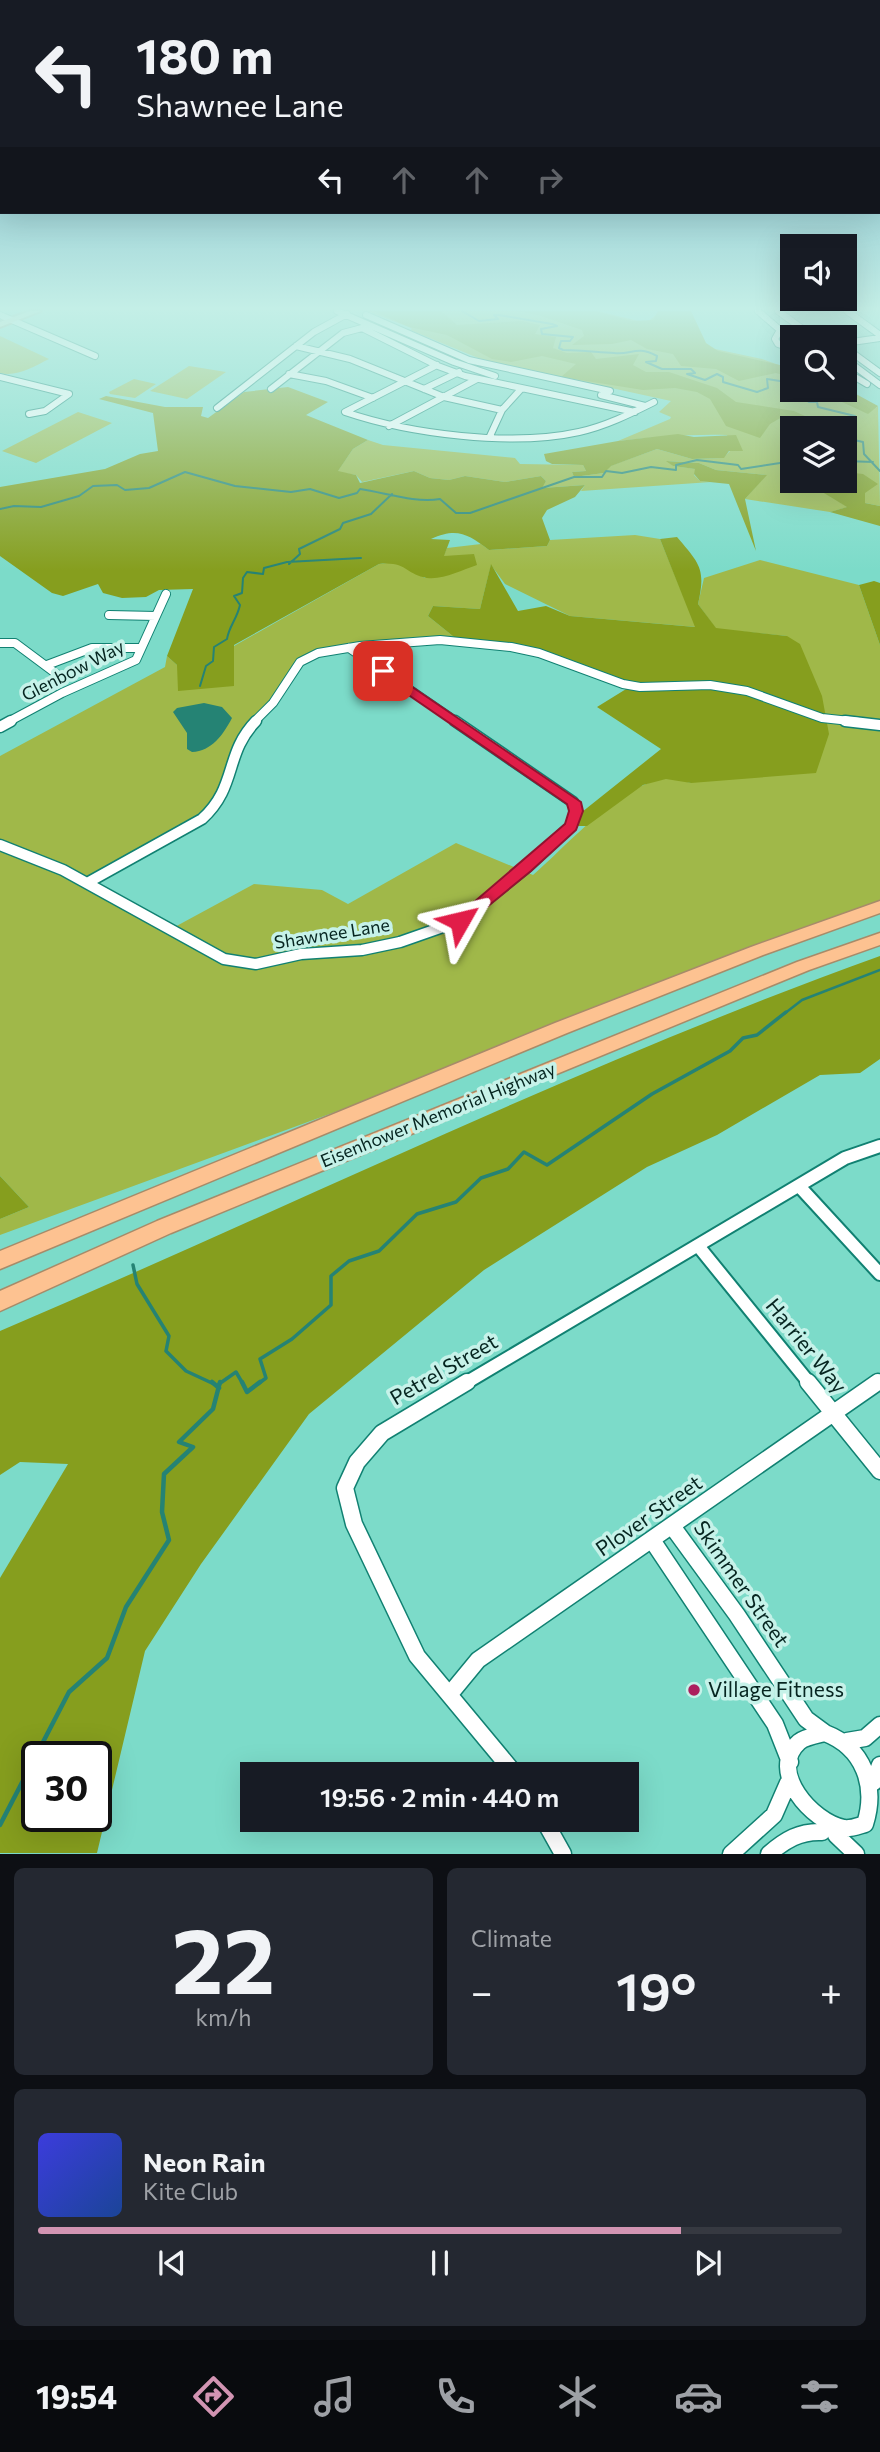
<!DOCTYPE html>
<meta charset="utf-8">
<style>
body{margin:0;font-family:Commissioner,sans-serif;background:#242831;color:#f1f3f6;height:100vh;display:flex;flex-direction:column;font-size:26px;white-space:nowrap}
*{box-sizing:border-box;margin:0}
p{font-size:23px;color:#9ea1a6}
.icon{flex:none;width:38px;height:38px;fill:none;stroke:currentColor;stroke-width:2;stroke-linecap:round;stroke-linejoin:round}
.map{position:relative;height:1854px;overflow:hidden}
.side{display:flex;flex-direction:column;gap:14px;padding:14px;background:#0d0f14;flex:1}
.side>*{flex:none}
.guide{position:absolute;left:0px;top:0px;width:880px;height:214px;box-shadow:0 7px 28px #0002;background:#171b24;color:#f1f3f6;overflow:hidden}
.controls{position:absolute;left:780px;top:234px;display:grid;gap:14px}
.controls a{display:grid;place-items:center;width:77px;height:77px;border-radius:0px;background:#171b24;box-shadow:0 7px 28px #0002;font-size:35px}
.speed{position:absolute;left:21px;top:1741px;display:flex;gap:14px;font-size:35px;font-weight:700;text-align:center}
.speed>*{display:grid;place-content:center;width:91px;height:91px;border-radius:50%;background:#171b24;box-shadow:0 7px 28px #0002;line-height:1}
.speed .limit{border:4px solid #111;border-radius:10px;background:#fff;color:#111}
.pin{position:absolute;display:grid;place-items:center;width:60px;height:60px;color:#fff;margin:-30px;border-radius:14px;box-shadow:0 4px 10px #0006}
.me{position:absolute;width:77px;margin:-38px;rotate:53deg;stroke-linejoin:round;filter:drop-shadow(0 0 5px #0008)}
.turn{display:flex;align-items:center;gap:24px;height:147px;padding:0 21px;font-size:32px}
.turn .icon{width:91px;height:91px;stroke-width:2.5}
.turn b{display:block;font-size:49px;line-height:60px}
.lanes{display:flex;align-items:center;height:66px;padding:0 21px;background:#0003;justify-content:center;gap:35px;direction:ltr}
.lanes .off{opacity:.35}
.big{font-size:52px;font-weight:600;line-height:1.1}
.side .card{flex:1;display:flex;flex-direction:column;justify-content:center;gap:10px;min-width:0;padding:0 24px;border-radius:10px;background:#242831}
.side .dial{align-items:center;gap:0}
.dial b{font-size:91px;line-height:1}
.song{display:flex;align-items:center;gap:21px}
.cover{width:84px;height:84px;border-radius:10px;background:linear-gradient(135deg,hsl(240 70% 55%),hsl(220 70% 35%))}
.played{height:7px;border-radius:4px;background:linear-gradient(90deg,#d294b2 80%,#363941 80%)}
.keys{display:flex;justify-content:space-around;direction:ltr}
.heat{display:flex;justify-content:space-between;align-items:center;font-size:38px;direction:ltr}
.side .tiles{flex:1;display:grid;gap:14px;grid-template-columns:1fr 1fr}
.card:last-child{grid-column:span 2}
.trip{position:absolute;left:240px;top:1762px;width:399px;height:70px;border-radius:0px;background:#171b24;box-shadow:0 7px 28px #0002;font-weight:600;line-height:70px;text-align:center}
.tabs{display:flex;height:112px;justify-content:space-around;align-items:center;background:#090b0e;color:#9ea1a6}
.tabs .icon{width:49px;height:49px}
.tabs .on{color:#d294b2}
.tabs b{font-size:32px;color:#f1f3f6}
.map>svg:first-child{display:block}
.green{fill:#a0b849}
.forest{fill:#869e1e;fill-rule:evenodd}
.water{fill:#258374}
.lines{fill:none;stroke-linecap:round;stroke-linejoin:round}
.stream-far3{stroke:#258374;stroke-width:2}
.stream-far2{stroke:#258374;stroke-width:2.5}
.stream-far1{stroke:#258374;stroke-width:3.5}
.stream{stroke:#258374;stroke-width:4.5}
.minor-far4-casing{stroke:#118172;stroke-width:8}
.minor-far3-casing{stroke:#118172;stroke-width:10}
.minor-far2-casing{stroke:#118172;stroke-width:13}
.minor-far1-casing{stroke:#118172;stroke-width:16}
.minor-casing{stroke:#118172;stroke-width:19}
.major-casing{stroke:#a78b69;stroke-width:4}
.highway-casing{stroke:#a78b69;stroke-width:3}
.minor-far4{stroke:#fff;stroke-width:6}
.minor-far3{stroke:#fff;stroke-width:8}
.minor-far2{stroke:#fff;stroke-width:10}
.minor-far1{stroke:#fff;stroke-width:12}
.minor{stroke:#fff;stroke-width:16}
.major{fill:#fedabd;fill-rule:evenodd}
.highway{fill:#fdc291;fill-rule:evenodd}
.route{fill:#e11d48;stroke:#92132f;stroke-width:2}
.poi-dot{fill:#ac1f5e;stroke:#c6f2e9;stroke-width:2.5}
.labels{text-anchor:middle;stroke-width:7;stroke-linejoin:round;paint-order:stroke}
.street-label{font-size:18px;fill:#062520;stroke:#c6f2e9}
.near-street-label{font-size:21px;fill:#062520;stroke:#c6f2e9}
.near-poi-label{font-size:21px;fill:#062520;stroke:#c6f2e9;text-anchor:start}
</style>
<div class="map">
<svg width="880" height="1854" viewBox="0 0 880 1854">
<rect width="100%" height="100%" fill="#7cdbc9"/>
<path class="green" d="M367 311H598L646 323 661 311H691L701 346 762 359 793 370V390H845V387L876 408 878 406 880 506 865 503V495L845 487 840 481H845V429H793V481H816L810 484 848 507 830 512 745 499 766 475 716 470 699 463 668 461 673 466 696 469 694 475 700 481 711 482 581 491 585 485 541 488 546 481 541 476 505 482 465 476 449 480 430 478 414 471 362 482 356 475 337 472 353 449 368 440 383 445 515 458 520 464 583 465 586 471 572 472 574 477 604 473 610 466 657 449 692 459 723 458 731 450 727 435C690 434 654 437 618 441L670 419 671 417 659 412 671 401 483 360 410 330 412 329 409 327Z
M0 336 49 359C33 367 17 377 0 373Z
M189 366 226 372 187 399 150 391Z
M134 379 156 384 135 398 110 394 109 392Z
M78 412 112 423 36 463 2 451Z
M635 535 660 539 696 627 570 616 505 584 491 565 480 609 433 606 428 616 459 641 318 653 300 662 273 703 242 735 214 808 87 883 171 929 254 884 322 890 348 904 456 843 533 875C567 846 619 785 664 779 673 778 683 781 691 783L787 636 716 629 698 604 704 578 760 560 859 585 880 645V912L0 1235V1219L29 1207 0 1176V756L165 667 167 656 177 665 234 686V646L379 564 395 562 425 578 443 557 447 548 481 544 489 550 547 546 550 540Z"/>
<path class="forest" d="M374 311H441L457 325 522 321 540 325 535 334 556 337 553 348 567 353 591 352 596 359 639 354 633 365 646 372H669L717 388 736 402 794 411 805 416 800 425 782 417 770 424 760 438 726 426 710 399 697 392 675 388 643 390 561 377 576 364 542 356 511 362 492 359 447 335 409 327Z
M516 311H595L631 321 653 320 658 311H691L706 343 718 351 793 368V378L776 373 739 381 716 369 681 366 673 354 647 349 631 340 612 344 572 345 584 336 582 330 538 315Z
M288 387 328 402 306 415 368 440 353 449 338 471 356 475 360 483 414 471 430 478 449 480 465 476 505 482 541 476 546 481 542 488 585 485 575 497 547 510 542 518 550 540 547 546 489 550C468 534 457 527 431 539L450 540 444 556 474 554 477 565C461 570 444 580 427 578 406 575 407 561 379 564L234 645V686L178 691 177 665 167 656 193 589 159 590 146 597 122 598 103 593 98 584 63 596 52 593 0 556V487L105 469 140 454 158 451 153 413 99 399 106 396 165 407H203L201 416 208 418 244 392Z
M845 388 878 406 868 414 842 402 831 390H845Z
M678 434 694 437 736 435 743 451H729L724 458 692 459 657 449 611 466 604 473 574 477 572 472 586 471 583 465 552 464 546 461 544 454 618 441Z
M666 461 699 463 716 470 767 475 745 499 756 551 729 484 700 481 694 474 695 469 673 466Z
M845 472 863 474 878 484 865 493V503L880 506V526L830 512 847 507 809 484 816 481H845Z
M677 537C700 564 706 569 698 604L716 628 787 636 800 644 822 696 829 734 816 773 691 783 666 779 643 785 587 826H577L582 812 661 749 597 707 631 686 539 653 459 641 428 616 433 606 480 609 491 564 518 611 546 606 570 616 695 627 660 539Z
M874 581 880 583V645L859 585Z
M880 956V1059L860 1073 820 1075 717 1135 647 1167 484 1270 309 1414 201 1564 145 1651 97 1853H0V1578L68 1464 20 1462 0 1475V1331C293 1206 580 1064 880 956ZM37 1757H96V1816H37Z
M0 1176 29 1207 0 1219Z"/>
<path class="water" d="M204 703 222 707 232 718C223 735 212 751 192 752L187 749V733L173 712 177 708Z"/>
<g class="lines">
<path class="stream-far3" d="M462 311 479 321 498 319 494 315H499L552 324 557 326 541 329 542 334 573 337 570 341H561L559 348 563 350C580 350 596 352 614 353 632 355 636 345 657 356L656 361 646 362 662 369H691L695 373 687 374 705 380 717 374 723 377V382L757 392 768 388 767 379 793 383
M809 390 813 394 802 397 809 402H817L818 407 855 416V419L842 422 831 429
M845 438 863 442 864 454 880 471
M845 461 873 462
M0 509 14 506 41 507 79 496 93 486 117 485 125 490 149 488 185 472 235 486 291 492 310 489 339 498 357 493 360 489C387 493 414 503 440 499L456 513H470L574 477H602L606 471 622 473 651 467 676 470V465L697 460 738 465 741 469 793 461
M289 564 300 554 299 549 340 529 343 523 371 514 392 494
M200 686 206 666 213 661 214 647 227 639C229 626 237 619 240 605L234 596 242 593 243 578 247 572 263 574 264 568 287 562 361 558"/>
<path class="stream-far2" d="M784 1014 802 1000 880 970"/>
<path class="stream-far1" d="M133 1265 137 1284 169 1336 166 1351 186 1371 214 1384
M219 1384 236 1372 243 1384
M258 1384 266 1378 260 1359 292 1339 331 1305V1276L349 1261 379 1251 417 1214 456 1202 481 1178 508 1169 524 1152 547 1165 652 1094 730 1051 743 1038 757 1035 786 1012"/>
<path class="stream" d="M212 1382 219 1388
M242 1382 247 1392 260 1382
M0 1825 69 1692 107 1658 126 1607 169 1540 162 1512 164 1474 193 1447 179 1442 213 1409 220 1382"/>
<g class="minor-far4-casing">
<path id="minor-far4" d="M337 311 454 362 495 376
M758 311 780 330 775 339 778 344 793 349
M778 311 815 338
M847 311 880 335
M0 315 95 356
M366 315 469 360 610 391
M845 343 880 338
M846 343 854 354 880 373
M296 346 350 359 444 397 502 410
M845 359 880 385
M437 365 345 412C410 434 512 447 579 432 606 426 630 414 654 402
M845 371 867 384
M289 374 326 381 373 398
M0 377 69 394 45 411 29 414
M271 389 343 333 362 328 438 366 465 376 635 412
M424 389 459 372
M601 395 645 406
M217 408 314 332 347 314
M389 426 477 379
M490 436 502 410 521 389"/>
</g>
<g class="minor-far3-casing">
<path id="minor-far3" d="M109 615 156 616
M0 643H15L62 678
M349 648 457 722
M47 665 92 648H141
M8 722 62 693 136 660 166 594
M254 722 273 703 300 662 318 653 360 646 440 640 511 647 539 653 623 684 640 687 710 685 747 691 822 718 859 722"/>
</g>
<g class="minor-far2-casing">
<path id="minor-far2" d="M845 721 880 725
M0 727 11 721
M0 845 63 870 224 959 256 964 301 954 362 950 400 942 460 921 526 868 571 826 576 811 573 802 455 721
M87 883 202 819C238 786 224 754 256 721"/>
</g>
<g class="minor-far1-casing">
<path id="minor-far1" d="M799 1186 880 1274
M699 1247 810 1384
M464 1384 845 1158 880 1146
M875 1384 880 1381"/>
</g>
<g class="minor-casing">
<path id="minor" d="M467 1382 382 1433 357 1462 345 1488 354 1524 417 1656 515 1774
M808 1382 880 1471
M672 1526 737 1615 806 1719 825 1733
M652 1540 775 1724 790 1762
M450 1694 478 1660 878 1382
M825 1733C864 1748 877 1786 865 1824 858 1826 851 1829 844 1828 812 1822 767 1771 799 1742 805 1737 817 1735 825 1733Z
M847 1741 865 1738 880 1725
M874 1782 880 1765
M544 1820 563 1854
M836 1835 856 1854
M731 1854 774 1815 788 1783
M769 1854C785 1840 800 1831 822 1832"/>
</g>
<g class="major-casing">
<path id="major" d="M30 311H41L0 327V322Z"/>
</g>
<g class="highway-casing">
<path id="highway" d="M880 901V913L763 955 567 1033 0 1269V1251L555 1023 751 947Z
M880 933V945L809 970 171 1233 0 1311V1291L157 1221 797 962Z"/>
</g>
<use href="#minor-far4" class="minor-far4"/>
<use href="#minor-far3" class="minor-far3"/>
<use href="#minor-far2" class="minor-far2"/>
<use href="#minor-far1" class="minor-far1"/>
<use href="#minor" class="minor"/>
<use href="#major" class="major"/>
<use href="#highway" class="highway"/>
</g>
<linearGradient id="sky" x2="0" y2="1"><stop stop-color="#5aa0ba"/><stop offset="0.54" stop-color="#c4efe7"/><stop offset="1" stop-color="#c4efe7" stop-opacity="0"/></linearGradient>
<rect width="880" height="571" fill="url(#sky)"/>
<path class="route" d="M383 667 581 802 583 811 576 830 531 871 465 925 460 927 452 921 565 824 569 811 567 804 378 674V669Z"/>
<circle class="poi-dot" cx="694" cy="1690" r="7"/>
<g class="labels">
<g class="street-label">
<text transform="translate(73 671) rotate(-27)" y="6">Glenbow Way</text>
<text transform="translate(332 934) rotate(-9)" y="6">Shawnee Lane</text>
<text transform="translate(438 1115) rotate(-22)" y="6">Eisenhower Memorial Highway</text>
</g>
<g class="near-street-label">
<text transform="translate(806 1346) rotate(51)" y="7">Harrier Way</text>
<text transform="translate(444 1370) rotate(-30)" y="7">Petrel Street</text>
<text transform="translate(649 1516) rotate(-35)" y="7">Plover Street</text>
<text transform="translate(741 1584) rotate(55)" y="7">Skimmer Street</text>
</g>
<g class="near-poi-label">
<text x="708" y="1697">Village Fitness</text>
</g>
</g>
</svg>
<div class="controls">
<a><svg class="icon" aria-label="sound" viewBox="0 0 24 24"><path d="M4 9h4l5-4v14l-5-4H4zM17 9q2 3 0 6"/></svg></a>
<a><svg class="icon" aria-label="search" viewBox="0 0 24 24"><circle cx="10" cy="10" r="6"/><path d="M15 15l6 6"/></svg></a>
<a><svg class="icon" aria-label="layers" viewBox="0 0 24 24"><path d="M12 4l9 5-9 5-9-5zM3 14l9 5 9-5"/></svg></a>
</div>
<div class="speed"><div class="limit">30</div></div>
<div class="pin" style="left:383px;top:671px;background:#d93025"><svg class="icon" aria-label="arrive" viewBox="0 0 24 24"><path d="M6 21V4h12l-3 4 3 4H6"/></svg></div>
<svg class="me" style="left:460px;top:921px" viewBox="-20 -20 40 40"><path d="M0-17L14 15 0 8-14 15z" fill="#e11d48" stroke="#fff" stroke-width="4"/></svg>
<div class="trip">19:56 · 2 min · 440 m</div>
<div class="guide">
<div class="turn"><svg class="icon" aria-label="left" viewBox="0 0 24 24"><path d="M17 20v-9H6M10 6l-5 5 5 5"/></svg><div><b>180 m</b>Shawnee Lane</div></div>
<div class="lanes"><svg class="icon" aria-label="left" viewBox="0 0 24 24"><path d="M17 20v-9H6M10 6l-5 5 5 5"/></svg><svg class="icon off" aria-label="ahead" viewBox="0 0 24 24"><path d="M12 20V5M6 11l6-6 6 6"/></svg><svg class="icon off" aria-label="ahead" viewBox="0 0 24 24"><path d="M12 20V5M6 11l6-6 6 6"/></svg><svg class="icon off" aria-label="right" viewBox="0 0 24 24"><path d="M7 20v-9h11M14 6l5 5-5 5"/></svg></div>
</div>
</div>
<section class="side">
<div class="tiles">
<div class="card dial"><b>22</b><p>km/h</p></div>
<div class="card"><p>Climate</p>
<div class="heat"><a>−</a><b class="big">19°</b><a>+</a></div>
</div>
<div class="card">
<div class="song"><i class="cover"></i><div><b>Neon Rain</b><p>Kite Club</p></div></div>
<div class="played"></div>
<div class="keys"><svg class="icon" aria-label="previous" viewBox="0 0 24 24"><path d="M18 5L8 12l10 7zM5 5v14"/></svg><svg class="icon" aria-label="pause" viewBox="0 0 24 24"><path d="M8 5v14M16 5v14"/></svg><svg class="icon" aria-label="next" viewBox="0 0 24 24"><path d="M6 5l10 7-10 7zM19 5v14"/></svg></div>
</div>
</div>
</section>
<nav class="tabs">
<b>19:54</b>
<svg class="icon on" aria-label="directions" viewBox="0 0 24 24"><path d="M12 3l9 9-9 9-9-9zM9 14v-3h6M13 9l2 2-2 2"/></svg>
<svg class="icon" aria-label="music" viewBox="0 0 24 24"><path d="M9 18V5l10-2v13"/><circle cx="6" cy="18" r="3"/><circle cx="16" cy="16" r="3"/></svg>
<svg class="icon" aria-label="phone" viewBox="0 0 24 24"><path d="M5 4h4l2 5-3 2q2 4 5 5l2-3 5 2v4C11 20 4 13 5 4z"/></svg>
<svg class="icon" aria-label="climate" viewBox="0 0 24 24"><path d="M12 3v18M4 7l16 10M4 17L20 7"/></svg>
<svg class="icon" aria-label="car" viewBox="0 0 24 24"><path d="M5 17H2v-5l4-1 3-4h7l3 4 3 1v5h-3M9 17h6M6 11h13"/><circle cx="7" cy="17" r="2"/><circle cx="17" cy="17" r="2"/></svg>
<svg class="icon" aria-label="filters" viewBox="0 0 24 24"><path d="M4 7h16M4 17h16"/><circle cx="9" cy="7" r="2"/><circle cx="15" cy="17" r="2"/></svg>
</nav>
